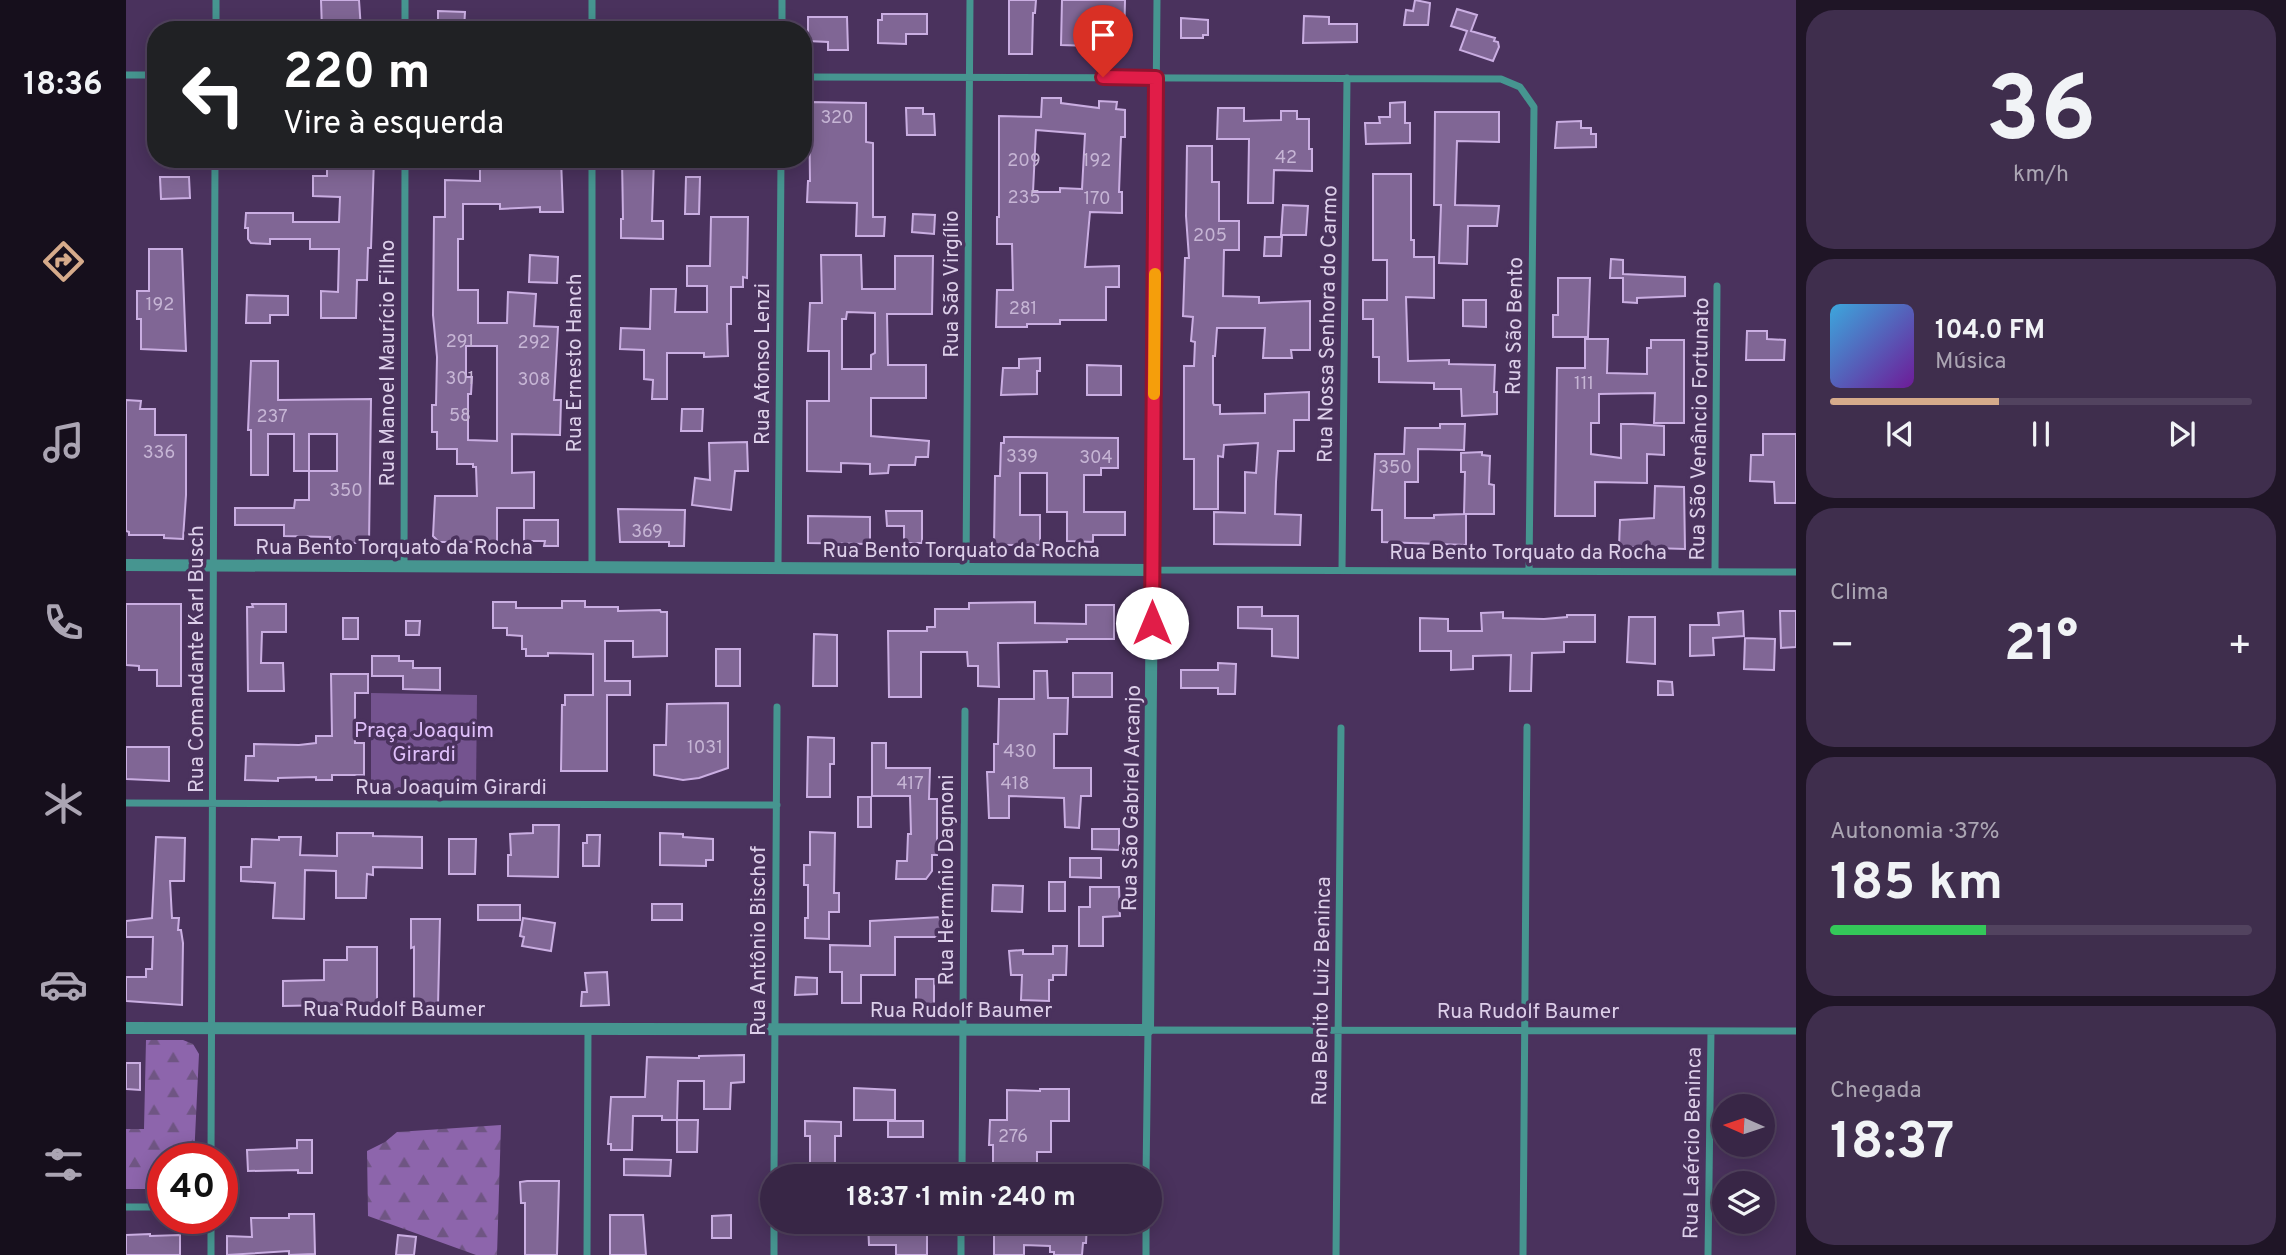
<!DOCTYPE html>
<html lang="pt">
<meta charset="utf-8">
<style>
body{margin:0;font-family:Overpass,sans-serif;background:#3f2e4d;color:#f1f3f6;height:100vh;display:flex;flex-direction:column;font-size:26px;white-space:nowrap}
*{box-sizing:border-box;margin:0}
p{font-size:23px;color:#aba5b3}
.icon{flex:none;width:38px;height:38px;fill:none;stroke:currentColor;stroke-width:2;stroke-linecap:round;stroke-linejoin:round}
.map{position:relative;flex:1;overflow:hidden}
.side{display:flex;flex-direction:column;gap:10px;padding:10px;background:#1f1526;width:490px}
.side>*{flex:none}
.top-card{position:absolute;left:21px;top:21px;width:665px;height:147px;border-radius:28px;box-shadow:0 4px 18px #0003,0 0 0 2px #52435f;background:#202124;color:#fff;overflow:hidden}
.needle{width:46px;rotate:273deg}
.tools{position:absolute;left:1586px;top:1094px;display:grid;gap:14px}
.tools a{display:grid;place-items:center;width:63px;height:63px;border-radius:50%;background:#382646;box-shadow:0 4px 18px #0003,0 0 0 2px #52435f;font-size:35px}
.speed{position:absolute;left:21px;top:1143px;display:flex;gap:14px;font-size:35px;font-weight:700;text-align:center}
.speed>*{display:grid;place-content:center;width:91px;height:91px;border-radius:50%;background:#382646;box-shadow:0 4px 18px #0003,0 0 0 2px #52435f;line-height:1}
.speed .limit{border:10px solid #d22;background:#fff;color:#111}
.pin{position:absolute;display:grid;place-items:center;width:60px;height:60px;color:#fff;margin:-72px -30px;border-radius:50% 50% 50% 0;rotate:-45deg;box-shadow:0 0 7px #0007}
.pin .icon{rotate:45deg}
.me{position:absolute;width:77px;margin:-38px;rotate:0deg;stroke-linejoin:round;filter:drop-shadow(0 0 5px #0008)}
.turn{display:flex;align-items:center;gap:24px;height:147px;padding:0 21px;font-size:32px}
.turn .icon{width:91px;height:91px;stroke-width:2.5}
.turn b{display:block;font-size:49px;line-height:60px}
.big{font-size:52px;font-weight:700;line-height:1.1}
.side .widget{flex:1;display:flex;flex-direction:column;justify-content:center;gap:10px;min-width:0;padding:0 24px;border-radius:28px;background:#3f2e4d}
.side .dial{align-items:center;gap:0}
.dial b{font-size:91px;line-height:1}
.song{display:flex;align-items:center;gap:21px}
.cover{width:84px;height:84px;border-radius:10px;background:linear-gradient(135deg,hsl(200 70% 55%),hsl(280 70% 35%))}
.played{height:7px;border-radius:4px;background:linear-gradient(90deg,#d6ab8b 40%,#52435f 40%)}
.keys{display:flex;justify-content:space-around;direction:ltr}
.heat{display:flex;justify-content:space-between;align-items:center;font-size:38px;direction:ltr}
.charge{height:10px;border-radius:5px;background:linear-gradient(90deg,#34c759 37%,#52435f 0)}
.trip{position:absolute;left:634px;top:1164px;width:402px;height:70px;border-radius:35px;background:#382646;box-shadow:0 4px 18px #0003,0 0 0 2px #52435f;font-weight:700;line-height:70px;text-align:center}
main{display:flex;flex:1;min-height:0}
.menu{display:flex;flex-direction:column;width:126px;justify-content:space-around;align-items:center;background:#160f1c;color:#aba5b3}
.menu .icon{width:49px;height:49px}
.menu .active{color:#d6ab8b}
.menu b{font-size:32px;color:#f1f3f6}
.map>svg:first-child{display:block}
.forest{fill:url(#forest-firs)}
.green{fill:#74538f}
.building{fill:#806695;stroke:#caaee2;stroke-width:2;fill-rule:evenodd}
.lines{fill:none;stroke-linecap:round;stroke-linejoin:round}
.minor{stroke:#469590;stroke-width:7}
.tertiary{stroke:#469590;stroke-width:12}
.route-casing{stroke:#92132f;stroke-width:18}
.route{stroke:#e11d48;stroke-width:12}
.slow{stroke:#f59e0b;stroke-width:12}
.labels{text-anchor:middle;stroke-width:7;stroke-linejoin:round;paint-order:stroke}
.number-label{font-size:18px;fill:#c6b5d5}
.street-label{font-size:21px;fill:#ddcfea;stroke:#4a325d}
.park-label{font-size:21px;fill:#dfbffa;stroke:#4a325d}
</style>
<main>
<nav class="menu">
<b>18:36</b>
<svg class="icon active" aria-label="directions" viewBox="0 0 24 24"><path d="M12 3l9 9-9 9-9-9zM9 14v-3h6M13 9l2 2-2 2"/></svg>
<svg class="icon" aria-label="music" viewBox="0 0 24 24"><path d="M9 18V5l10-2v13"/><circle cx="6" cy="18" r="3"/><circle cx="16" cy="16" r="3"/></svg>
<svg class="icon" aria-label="phone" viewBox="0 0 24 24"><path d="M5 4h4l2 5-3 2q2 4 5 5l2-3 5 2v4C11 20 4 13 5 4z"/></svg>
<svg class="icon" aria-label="climate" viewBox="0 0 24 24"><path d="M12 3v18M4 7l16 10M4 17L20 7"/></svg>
<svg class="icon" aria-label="car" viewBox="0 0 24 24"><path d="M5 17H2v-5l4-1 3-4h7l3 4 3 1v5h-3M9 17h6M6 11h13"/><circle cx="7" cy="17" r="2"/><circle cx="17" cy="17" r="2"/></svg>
<svg class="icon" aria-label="filters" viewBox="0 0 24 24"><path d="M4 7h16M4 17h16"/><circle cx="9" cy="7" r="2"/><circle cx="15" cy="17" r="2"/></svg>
</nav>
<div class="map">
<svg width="1670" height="1255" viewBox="0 0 1670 1255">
<defs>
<pattern id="forest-firs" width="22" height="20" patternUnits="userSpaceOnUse" patternTransform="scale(1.75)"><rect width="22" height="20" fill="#8d65ac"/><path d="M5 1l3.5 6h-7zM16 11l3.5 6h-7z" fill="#6f5583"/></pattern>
</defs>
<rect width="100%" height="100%" fill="#4a325d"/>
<path class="forest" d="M20 1040H57L67 1044 73 1054 68 1158H37V1189H0V1129H18Z
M375 1125 371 1255H350L242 1216 241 1151 259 1142 271 1132Z"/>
<path class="green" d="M245 693 351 695 350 791 245 790Z"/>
<path class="building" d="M195 0H233L235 30H196Z
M883 0H910L909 13H907L906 54H883Z
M936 0H999L998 47 935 45Z
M1289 0 1304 3 1302 25H1278L1280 10 1287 11Z
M1331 9 1351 15 1345 31 1369 38 1368 41 1372 42 1373 47 1367 61 1334 50 1341 31 1325 26Z
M312 11 339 12 338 30H312Z
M756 14H801V34H780V44L752 43V20H756Z
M1178 16 1203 17V24H1231V42L1177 43Z
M682 17H721L722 50H702V42L682 41Z
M1055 18 1082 20V35H1077V38H1055Z
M916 98H935V103L973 108V101L991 102 990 109 999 110V137H995L993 192H996V213L964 212 959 267 993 266V287H980V320H934V324H901V327H870L871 290H887L886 244H871V217H873V116L915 117ZM910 130 959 134 956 189 934 188V192H907Z
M683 102 740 103V142L747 143V217H759L758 236H730L731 203 681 202 682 181H684Z
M1279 102V123H1284V143L1240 144 1239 123H1254L1253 117H1264V103Z
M780 108H797V114H808L809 135H781Z
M1092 108H1118V121L1155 120V111H1171V119H1183V149H1186V171L1148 170 1147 203H1122L1123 139H1091Z
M1309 112H1373V142L1331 141 1329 205 1373 206 1371 226H1342L1341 264 1313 263 1315 205H1308Z
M1455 121V128H1465V134H1470V147L1429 148 1431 122Z
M1061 146H1086V182H1093V221H1113V250H1098L1097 296 1133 297V303L1184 301V350H1165L1166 358H1137L1139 328H1091L1089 356H1087V403L1088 405H1094V414L1139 413V394L1183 392V420H1168V451H1152L1150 482 1149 514 1175 515 1174 545 1088 544V512L1119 513V472L1130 473 1132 443 1098 445 1097 457 1092 456V509H1068V459H1058V366H1068L1069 342 1065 341 1067 317 1057 316 1059 258H1063L1060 216Z
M201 159H248L245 248H242L241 280H231L230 318H195V291L212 292 213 249H184V239H144V244L125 243 122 239V228H119L120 213H167V222H213L214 197 187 196V176H201Z
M359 159H435L437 212H414V207L374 209V204H337V239H332V290H352V323H381L382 292 410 294 408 326 432 327 428 400H435L434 435 386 434V473L408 472V508H371V542H313L307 536 309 496H351L350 467H347V464H331V449H311V432H306V405H310L311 357 307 315 308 217H319V180L354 181V166H359ZM340 346H371V441L342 440V394H345L346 377H340Z
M496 159H528L526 221H537V239L495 238V219H497Z
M1247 174H1285V240H1288V257H1308V298L1280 297 1282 361 1323 360V364L1369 365 1368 392H1371V414L1336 416 1335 389H1308V383L1253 382V357H1247V319H1237V300H1261V260H1247Z
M34 177H63L64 198 35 199Z
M560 177H574L573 214H559Z
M1157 205 1182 206 1180 235H1155Z
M787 214 809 215 808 234 786 232Z
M585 217H622L621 278 617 277V287H605V324H601L602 356 578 357V353H541V399H526L527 380 518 379V350L494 349 495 328 524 329 525 289H550L549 312H581V286H561V266H584Z
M1139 237H1156L1155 256H1138Z
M23 249H56L60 351 15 349V319H11V291H23Z
M404 255 432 257 431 283 403 282Z
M695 255H735L736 289H769V256H807L806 314H761L762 365H800V398H745V436L803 441 802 457H790L789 465H763L762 473 744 474V464L715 463V472L681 471V401H703V351H682L684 303H696ZM721 312 749 313V353L745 355V369H716V319H720Z
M1485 259 1497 260V274L1559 277V296L1511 298V303L1497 302V278H1484Z
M1432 278H1464L1462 337H1427V315H1432Z
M121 295 162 296V315H144V323H120Z
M1337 300H1360V327L1337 326Z
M1621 331H1641V339L1659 340 1658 360H1620Z
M1459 339H1482L1481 373 1521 374V348H1525V340H1558V423H1528L1529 393 1473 394V423H1465V454L1495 458V424H1507L1538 426V455L1521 454V483L1469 482V516H1429L1431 368H1459Z
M914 358V371H911V394L875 395 877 368H893V359Z
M125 361H152V400L245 399 243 543H204V537L158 536V525H109V508H168L169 500H183V471H168V434H142V475H125V430H122ZM183 434H211V471H183Z
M961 365 995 366V395H961Z
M0 400 15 401 14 409H29V435H60V495L57 539 38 538V535H3V532L0 531Z
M556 409H577L576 431H555Z
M1314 424H1339L1338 450 1292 449V482H1279V518H1308V515L1338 514 1339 472H1335V453L1356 452V455L1364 456 1363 484 1368 485V514H1340V545L1256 542V510H1246L1249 454H1278L1279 428H1314Z
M1637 434H1670V503H1649L1648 482 1624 481 1625 455H1637Z
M878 437 992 438V468H975V475H958V512H999V535H967V542L941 541V512H921V473H894V515H914V545H868L869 476H874L875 443H878Z
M621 442 622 471H609L605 510 566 505 569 478 584 480 583 443Z
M1529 486 1558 487 1559 549 1493 547 1494 520 1528 518Z
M492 509 559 510 558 546H543V542H494Z
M760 511H796V543H778V526H761Z
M682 516 744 517V544L682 543Z
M398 520H432V546H418L419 541H398Z
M436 601H459V607H492V611L534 610 535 612H541V656L507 657V641H479V681H504V695H481V771H435L436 705H439V695H467V654L422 653V656H400V649H396V636L381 635V628H367V602H390V608H436Z
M909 602V623L960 624V605H988V639H941V642L872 643 873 687 852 686V666H842L841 652H795V697H763L762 631H801V627H809V609H843V603Z
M0 604H55V686H31V670H13V666L0 665Z
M126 604H160V632H136L135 663H157L158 691H122L121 607H127Z
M1112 607H1136V616H1172V658L1146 656V629L1112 628Z
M1617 611 1618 636 1587 638 1588 655 1564 656V625H1593L1592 613Z
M1654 611H1670V647L1655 648Z
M1377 612V618L1418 619 1441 617V615H1469V642H1438V652L1406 653 1405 691H1384L1385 655 1347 656V669L1325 670V651H1294V618L1322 619V631H1356L1355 613Z
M1503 617H1529V664L1501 662Z
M217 618H232V639H217Z
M280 621H294L293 635H280Z
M688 634 711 635V686H687Z
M1619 638 1649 639 1648 670 1618 669Z
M590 649H614V686H590Z
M246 656H273V661H287V668H314V690L277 689V676H246Z
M1092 663 1110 664 1109 694H1092V688H1055V670H1092Z
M908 671H921L922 698H942L941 734H928V768H965V796H955L953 828 939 827 938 798 883 796V818H863L861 772H868V744H872L873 699H908Z
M947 673H986V697H947Z
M205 674H242V693H229V743H238V775H206V780H190V777L152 778V781L119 780 120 756H128V744L173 745 190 743V736H206Z
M1532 681 1546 682 1547 695H1532Z
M602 703V768L573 778 557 780 528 775V745H540L541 704Z
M682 737 708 738V764H704V797H681Z
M746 743H760V768H804L803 799H811V855H806V871L800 879H770L771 861H781L782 834H785L784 796H746Z
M0 747H43V781L0 779Z
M732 797H745V827H732Z
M407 825H433L432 877 382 876V855H385L384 834 407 833Z
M966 829H993V850L966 849Z
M684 832 709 833 708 893H713V912H703V939L679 938V918H682V885H678V865H684Z
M211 833H247V836L296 837V868L247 867V875L241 874 240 898H210V871L179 870 178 919 147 918 149 883 115 881V867H125L126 839 153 840V837H175L174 855 211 856Z
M534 833 557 834V837L587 839V860H580V866L534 865Z
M461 835H474L473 866H457V843H461Z
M30 837 59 838 58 881H44L46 918H53L52 930H55L57 943 56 1005 0 1001V977H20V969H26L27 937H0V921L26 918Z
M323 839H350L349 874H323Z
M944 858H975V878L944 877Z
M923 882H939V911H923Z
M867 885 897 886 896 912 866 911Z
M964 887H993L994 916 977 917V946H953V907H964Z
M526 904H556V920H526Z
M352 905H394V920H352Z
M815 917 816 937H769V975H735V1003H716V972H704V945L744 946V921Z
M397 918 429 923 425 951 396 946 398 937 394 936Z
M285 919H314L312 1006H288V947L285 948Z
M927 946H941L940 975H927V980H923V1001L895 1000 896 975H885L883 951 897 950V954H927Z
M221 947H251V1004L157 1006V981L198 980V960H221Z
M481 972 483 1005 455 1006 456 992H461L459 973Z
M670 977 691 978V994L669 995Z
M790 979H808V1004L790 1005Z
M618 1055V1082L605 1083 604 1109H578V1081H552L551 1120H572L571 1152H551V1120H536V1116H507L506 1150H485V1144H482L485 1097H519L521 1057 573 1058V1056Z
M0 1063H14V1090L0 1089Z
M728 1088 769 1090V1120H728Z
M914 1089H943V1121H925V1152H911V1175L871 1176V1170H867V1145H863L864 1120H881V1090L914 1091Z
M679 1121 715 1122V1136H709V1176H684V1136H679Z
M762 1121H797V1137H762Z
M171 1140H186V1173H172V1170L122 1171 121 1150 171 1148Z
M498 1159 545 1160 544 1176 498 1175Z
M401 1181H433L431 1255H399V1203H395L394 1182Z
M163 1214H188L189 1254 163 1255V1251L101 1255V1236L126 1237 125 1218H163Z
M484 1215H517L520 1255H484Z
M605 1215V1238H586V1216Z
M742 1222H801V1255H770V1245H743Z
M911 1222H961L960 1243H957L956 1255H928V1252H924V1246L898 1245V1255H868V1232L910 1233Z
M24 1234V1236L54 1235V1255H0V1235Z
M272 1235 290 1237 288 1255H270Z"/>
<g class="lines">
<path class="minor" d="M1031 0 1026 570 1670 572
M90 30V0
M279 30V0
M466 30V0
M656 30V0
M0 75H30
M677 77 1375 79 1394 87 1408 107 1403 571
M278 566 279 159
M466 567V159
M652 568 655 159
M840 569 844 0
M1216 570 1221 78
M1589 572 1591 286
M0 803 651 805
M85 1158 89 159
M648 1176 651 707
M836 1176 839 711
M1020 1176 1022 1030 1670 1031
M0 1207H37
M85 1255V1218
M461 1255 462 1029
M648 1255V1222
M835 1255V1222
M1020 1255V1222
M1210 1255 1215 728
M1397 1255 1401 727
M1582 1255 1585 1031"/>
<path class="tertiary" d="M0 565 1026 570 1022 1030 0 1028"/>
</g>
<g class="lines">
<g class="route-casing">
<path id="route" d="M977 77 1030 78 1026 623"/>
</g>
<use href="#route" class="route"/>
<path class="slow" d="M1028 394 1029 274"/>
</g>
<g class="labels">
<g class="number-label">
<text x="711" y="123">320</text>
<text x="1160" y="163">42</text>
<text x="898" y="166">209</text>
<text x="971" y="166">192</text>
<text x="898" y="203">235</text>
<text x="971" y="204">170</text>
<text x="1084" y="241">205</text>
<text x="34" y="310">192</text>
<text x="897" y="314">281</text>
<text x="334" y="347">291</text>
<text x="408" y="348">292</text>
<text x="334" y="384">301</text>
<text x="408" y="385">308</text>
<text x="1458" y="389">111</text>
<text x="334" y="421">58</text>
<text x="146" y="422">237</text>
<text x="33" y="458">336</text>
<text x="896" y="462">339</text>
<text x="970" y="463">304</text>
<text x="1269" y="473">350</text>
<text x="220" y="496">350</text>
<text x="521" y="537">369</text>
<text x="579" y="753">1031</text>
<text x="894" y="757">430</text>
<text x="784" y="789">417</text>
<text x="889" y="789">418</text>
<text x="887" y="1142">276</text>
</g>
<g class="street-label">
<text transform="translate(825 284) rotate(-90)" y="7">Rua São Virgílio</text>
<text transform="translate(1201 324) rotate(-89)" y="7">Rua Nossa Senhora do Carmo</text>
<text transform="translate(1388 326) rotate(-89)" y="7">Rua São Bento</text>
<text transform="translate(261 363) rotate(-90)" y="7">Rua Manoel Maurício Filho</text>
<text transform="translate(448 363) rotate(-90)" y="7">Rua Ernesto Hanch</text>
<text transform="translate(636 364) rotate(-90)" y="7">Rua Afonso Lenzi</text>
<text transform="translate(1573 429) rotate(-89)" y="7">Rua São Venâncio Fortunato</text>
<text x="268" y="554">Rua Bento Torquato da Rocha</text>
<text x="835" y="557">Rua Bento Torquato da Rocha</text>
<text x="1402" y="559">Rua Bento Torquato da Rocha</text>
<text transform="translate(70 659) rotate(-90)" y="7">Rua Comandante Karl Busch</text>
<text x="325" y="794">Rua Joaquim Girardi</text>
<text transform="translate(1005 798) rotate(-89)" y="7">Rua São Gabriel Arcanjo</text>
<text transform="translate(820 880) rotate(-90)" y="7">Rua Hermínio Dagnoni</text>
<text transform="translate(632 941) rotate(-90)" y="7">Rua Antônio Bischof</text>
<text transform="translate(1195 991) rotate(-89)" y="7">Rua Benito Luiz Beninca</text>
<text x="268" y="1016">Rua Rudolf Baumer</text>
<text x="835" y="1017">Rua Rudolf Baumer</text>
<text x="1402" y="1018">Rua Rudolf Baumer</text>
<text transform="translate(1566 1143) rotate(-89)" y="7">Rua Laércio Beninca</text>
</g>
<g class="park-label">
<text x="298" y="737">Praça Joaquim<tspan x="298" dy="24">Girardi</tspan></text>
</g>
</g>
</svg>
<div class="tools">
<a><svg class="needle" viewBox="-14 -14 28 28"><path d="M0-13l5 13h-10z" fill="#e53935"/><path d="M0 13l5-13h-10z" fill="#aba5b3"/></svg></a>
<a><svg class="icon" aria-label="layers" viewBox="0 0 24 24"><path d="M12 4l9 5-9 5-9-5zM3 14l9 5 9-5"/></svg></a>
</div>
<div class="speed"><div class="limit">40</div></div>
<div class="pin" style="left:977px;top:77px;background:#d93025"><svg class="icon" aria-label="arrive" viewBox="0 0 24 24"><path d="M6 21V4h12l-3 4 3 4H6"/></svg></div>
<svg class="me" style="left:1026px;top:623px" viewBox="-20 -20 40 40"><circle r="19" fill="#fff"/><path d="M0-13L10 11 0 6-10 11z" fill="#e11d48"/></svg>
<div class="trip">18:37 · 1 min · 240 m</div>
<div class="top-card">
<div class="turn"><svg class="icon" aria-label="left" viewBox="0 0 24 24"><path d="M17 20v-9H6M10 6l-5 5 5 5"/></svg><div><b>220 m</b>Vire à esquerda</div></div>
</div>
</div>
<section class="side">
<div class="widget dial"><b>36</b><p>km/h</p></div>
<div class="widget">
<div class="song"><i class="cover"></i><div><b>104.0 FM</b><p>Música</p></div></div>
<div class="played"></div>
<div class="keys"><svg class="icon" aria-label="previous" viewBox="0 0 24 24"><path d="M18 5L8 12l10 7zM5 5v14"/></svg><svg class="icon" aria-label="pause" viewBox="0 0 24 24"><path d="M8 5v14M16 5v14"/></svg><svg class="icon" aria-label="next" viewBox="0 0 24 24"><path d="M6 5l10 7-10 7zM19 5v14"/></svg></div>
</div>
<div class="widget"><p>Clima</p>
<div class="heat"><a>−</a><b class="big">21°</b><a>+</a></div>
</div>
<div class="widget"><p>Autonomia · 37%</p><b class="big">185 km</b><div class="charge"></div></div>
<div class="widget"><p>Chegada</p><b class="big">18:37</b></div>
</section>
</main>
